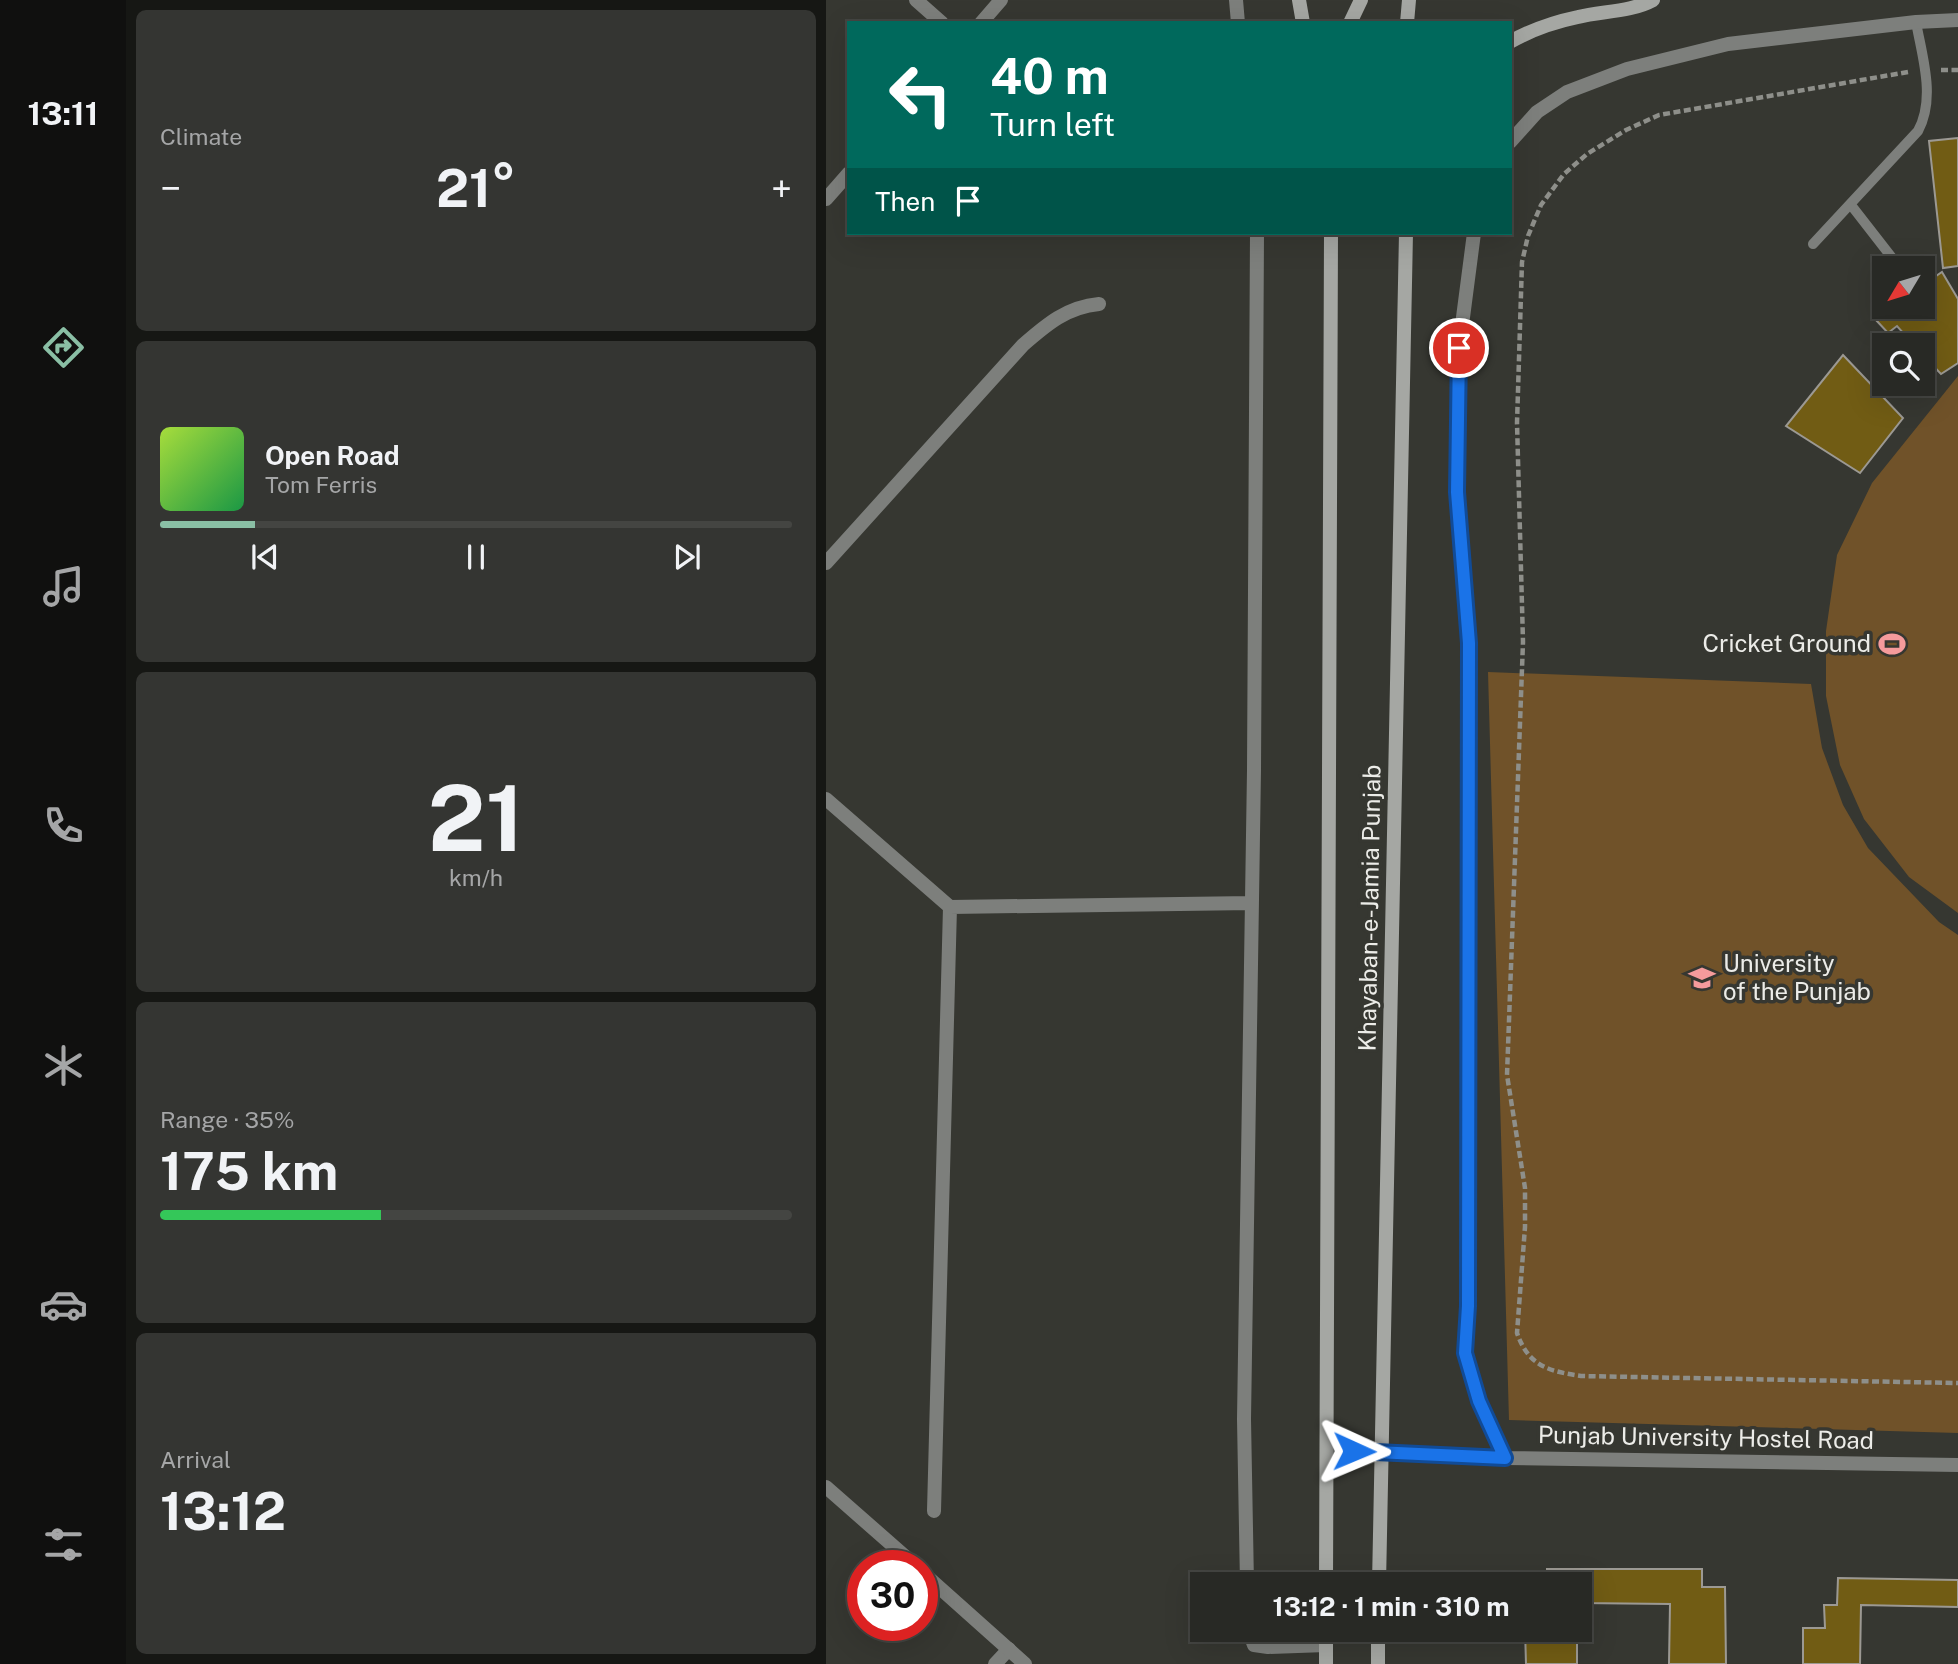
<!DOCTYPE html>
<meta charset="utf-8">
<style>
body{margin:0;font-family:"Public Sans",sans-serif;background:#343532;color:#f1f3f6;height:100vh;display:flex;flex-direction:column;font-size:26px;white-space:nowrap}
*{box-sizing:border-box;margin:0}
p{font-size:23px;color:#a5a6a7}
.icon{flex:none;width:38px;height:38px;fill:none;stroke:currentColor;stroke-width:2;stroke-linecap:round;stroke-linejoin:round}
.map{position:relative;flex:1;overflow:hidden}
.sheet{display:flex;flex-direction:column;gap:10px;padding:10px;background:#161714;width:700px}
.sheet>*{flex:none}
.hud{position:absolute;left:21px;top:21px;width:665px;height:214px;border-radius:0px;box-shadow:0 7px 28px #0002,0 0 0 2px #444542;background:#00695c;color:#fff;overflow:hidden}
.needle{width:46px;rotate:232deg}
.buttons{position:absolute;left:1046px;top:256px;display:grid;gap:14px}
.buttons a{display:grid;place-items:center;width:63px;height:63px;border-radius:0px;background:#282925;box-shadow:0 7px 28px #0002,0 0 0 2px #444542;font-size:35px}
.speed{position:absolute;left:21px;top:1550px;display:flex;gap:14px;font-size:35px;font-weight:700;text-align:center}
.speed>*{display:grid;place-content:center;width:91px;height:91px;border-radius:50%;background:#282925;box-shadow:0 7px 28px #0002,0 0 0 2px #444542;line-height:1}
.speed .limit{border:10px solid #d22;background:#fff;color:#111}
.pin{position:absolute;display:grid;place-items:center;width:60px;height:60px;color:#fff;margin:-30px;border:4px solid #fff;border-radius:50%;box-shadow:0 2px 7px #0007}
.me{position:absolute;width:77px;margin:-38px;rotate:91deg;stroke-linejoin:round;filter:drop-shadow(0 0 5px #0008)}
.turn{display:flex;align-items:center;gap:24px;height:147px;padding:0 28px;font-size:32px}
.turn .icon{width:91px;height:91px;stroke-width:2.5}
.turn b{display:block;font-size:49px;line-height:60px}
.then{display:flex;align-items:center;height:66px;padding:0 28px;background:#0003;gap:14px;font-size:26px}
.big{font-size:52px;font-weight:700;line-height:1.1}
.sheet .card{flex:1;display:flex;flex-direction:column;justify-content:center;gap:10px;min-width:0;padding:0 24px;border-radius:10px;background:#343532}
.sheet .dial{align-items:center;gap:0}
.dial b{font-size:91px;line-height:1}
.song{display:flex;align-items:center;gap:21px}
.cover{width:84px;height:84px;border-radius:10px;background:linear-gradient(135deg,hsl(80 70% 55%),hsl(140 70% 35%))}
.played{height:7px;border-radius:4px;background:linear-gradient(90deg,#8abfa5 15%,#444542 15%)}
.keys{display:flex;justify-content:space-around;direction:ltr}
.heat{display:flex;justify-content:space-between;align-items:center;font-size:38px;direction:ltr}
.charge{height:10px;border-radius:5px;background:linear-gradient(90deg,#34c759 35%,#444542 0)}
.trip{position:absolute;left:364px;top:1572px;width:402px;height:70px;border-radius:0px;background:#282925;box-shadow:0 7px 28px #0002,0 0 0 2px #444542;font-weight:700;line-height:70px;text-align:center}
main{display:flex;flex:1;min-height:0}
.menu{display:flex;flex-direction:column;width:126px;justify-content:space-around;align-items:center;background:#10100f;color:#a5a6a7}
.menu .icon{width:49px;height:49px}
.menu .on{color:#8abfa5}
.menu b{font-size:32px;color:#f1f3f6}
.map>svg:first-child{display:block}
.green{fill:#705229}
.building{fill:#715c14;stroke:#9c9993;stroke-width:2}
.lines{fill:none;stroke-linecap:round;stroke-linejoin:round}
.path{stroke:#8e8f8a;stroke-width:4.5;stroke-dasharray:7 3.5;stroke-linecap:butt}
.service{stroke:#7d7f7c;stroke-width:10}
.minor{stroke:#7d7f7c;stroke-width:14}
.tertiary{stroke:#7d7f7c;stroke-width:14}
.secondary{stroke:#a5a7a3;stroke-width:14}
.route-casing{stroke:#114b97;stroke-width:18}
.route{stroke:#1a73e8;stroke-width:12}
.labels{text-anchor:middle;stroke-width:7;stroke-linejoin:round;paint-order:stroke}
.poi-label{font-size:24px;fill:#ecece8;stroke:#363731;text-anchor:end}
.street-label{font-size:24px;fill:#ecece8;stroke:#363731}
</style>
<main>
<nav class="menu">
<b>13:11</b>
<svg class="icon on" aria-label="directions" viewBox="0 0 24 24"><path d="M12 3l9 9-9 9-9-9zM9 14v-3h6M13 9l2 2-2 2"/></svg>
<svg class="icon" aria-label="music" viewBox="0 0 24 24"><path d="M9 18V5l10-2v13"/><circle cx="6" cy="18" r="3"/><circle cx="16" cy="16" r="3"/></svg>
<svg class="icon" aria-label="phone" viewBox="0 0 24 24"><path d="M5 4h4l2 5-3 2q2 4 5 5l2-3 5 2v4C11 20 4 13 5 4z"/></svg>
<svg class="icon" aria-label="climate" viewBox="0 0 24 24"><path d="M12 3v18M4 7l16 10M4 17L20 7"/></svg>
<svg class="icon" aria-label="car" viewBox="0 0 24 24"><path d="M5 17H2v-5l4-1 3-4h7l3 4 3 1v5h-3M9 17h6M6 11h13"/><circle cx="7" cy="17" r="2"/><circle cx="17" cy="17" r="2"/></svg>
<svg class="icon" aria-label="filters" viewBox="0 0 24 24"><path d="M4 7h16M4 17h16"/><circle cx="9" cy="7" r="2"/><circle cx="15" cy="17" r="2"/></svg>
</nav>
<section class="sheet">
<div class="card"><p>Climate</p>
<div class="heat"><a>−</a><b class="big">21°</b><a>+</a></div>
</div>
<div class="card">
<div class="song"><i class="cover"></i><div><b>Open Road</b><p>Tom Ferris</p></div></div>
<div class="played"></div>
<div class="keys"><svg class="icon" aria-label="previous" viewBox="0 0 24 24"><path d="M18 5L8 12l10 7zM5 5v14"/></svg><svg class="icon" aria-label="pause" viewBox="0 0 24 24"><path d="M8 5v14M16 5v14"/></svg><svg class="icon" aria-label="next" viewBox="0 0 24 24"><path d="M6 5l10 7-10 7zM19 5v14"/></svg></div>
</div>
<div class="card dial"><b>21</b><p>km/h</p></div>
<div class="card"><p>Range · 35%</p><b class="big">175 km</b><div class="charge"></div></div>
<div class="card"><p>Arrival</p><b class="big">13:12</b></div>
</section>
<div class="map">
<svg width="1132" height="1664" viewBox="0 0 1132 1664">
<rect width="100%" height="100%" fill="#363731"/>
<path class="green" d="M1132 376V913L1083 877 1038 819 1014 765 1000 696V631L1011 555 1046 483Z
M662 672 985 684 996 748 1017 805 1042 848 1113 922 1132 935V1433L683 1420Z"/>
<path class="building" d="M1132 138V266L1117 268 1103 141Z
M1116 272 1132 299V363L1115 374 1097 355V345H1088L1071 326 1062 333 1050 320 1068 306H1097V285Z
M1017 355 1077 418 1034 473 960 426Z
M721 1569H876V1587H899L900 1664H843L844 1604 754 1603V1584H721Z
M1012 1578 1132 1580V1607L1035 1605 1034 1664H977V1628H999L998 1605H1011Z
M699 1629H751V1664H700Z"/>
<g class="lines">
<path class="path" d="M1115 70H1132
M1082 72 833 115 800 130 761 154 738 174 715 205 702 236 696 262 691 423 697 642 681 1075 699 1188V1227L691 1333C703 1367 723 1371 755 1376L1132 1383"/>
<path class="service" d="M1025 205 1074 268
M987 244 1092 131C1110 98 1096 56 1090 22"/>
<path class="minor" d="M90 0 116 23
M410 0 412 23
M155 23 175 0
M684 142 711 112 741 92 801 69 902 44 1090 22 1132 20
M0 199 23 173
M648 233 633 348 631 492 643 643 642 1306 639 1353 653 1401 679 1458
M0 563 197 345C221 324 241 307 273 304
M0 799 124 907 426 903
M501 1451 679 1458 1132 1465
M108 1511 124 907
M421 1584 418 1419 428 770 431 233
M422 1629 428 1645 442 1647 500 1645
M169 1664 183 1649"/>
<path class="tertiary" d="M0 1487 90 1566
M96 1572 199 1664"/>
<path class="secondary" d="M473 0 477 23
M524 23 535 0
M581 23 583 0
M684 42C705 30 728 22 752 17 776 11 805 12 827 0
M500 1584 505 233
M553 1584 580 233
M500 1664V1629
M552 1664V1629"/>
</g>
<g class="lines">
<g class="route-casing">
<path id="route" d="M528 1451 679 1458 653 1401 639 1353 642 1306 643 643 631 492 633 348"/>
</g>
<use href="#route" class="route"/>
</g>
<defs>
<g id="stadium-bare" transform="scale(2.1)"><path d="M0-5a6.5 5 0 1 0 0 10a6.5 5 0 1 0 0-10ZM-3.5-1.8h7v3.6h-7Z" fill="#f59b9c" stroke="#363731" stroke-width="2.5" paint-order="stroke"/></g>
<g id="university-bare" transform="scale(2.1)"><path d="M0-5L7-2L0 1L-7-2ZM-4 1L0 2.5L4 1V4Q0 6-4 4Z" fill="#f59b9c" stroke="#363731" stroke-width="2.5" paint-order="stroke"/></g>
</defs>
<g fill-rule="evenodd">
<use href="#stadium-bare" x="1066" y="644"/>
<use href="#university-bare" x="876" y="978"/>
</g>
<g class="labels">
<g class="poi-label">
<text x="1045" y="652">Cricket Ground</text>
<text x="897" y="972" text-anchor="start">University<tspan x="897" dy="28">of the Punjab</tspan></text>
</g>
<g class="street-label">
<text transform="translate(544 908) rotate(-89)" y="8">Khayaban-e-Jamia Punjab</text>
<text transform="translate(880 1438) rotate(1)" y="8">Punjab University Hostel Road</text>
</g>
</g>
</svg>
<div class="buttons">
<a><svg class="needle" viewBox="-14 -14 28 28"><path d="M0-13l5 13h-10z" fill="#e53935"/><path d="M0 13l5-13h-10z" fill="#a5a6a7"/></svg></a>
<a><svg class="icon" aria-label="search" viewBox="0 0 24 24"><circle cx="10" cy="10" r="6"/><path d="M15 15l6 6"/></svg></a>
</div>
<div class="speed"><div class="limit">30</div></div>
<div class="pin" style="left:633px;top:348px;background:#d93025"><svg class="icon" aria-label="arrive" viewBox="0 0 24 24"><path d="M6 21V4h12l-3 4 3 4H6"/></svg></div>
<svg class="me" style="left:528px;top:1451px" viewBox="-20 -20 40 40"><path d="M0-17L14 15 0 8-14 15z" fill="#1a73e8" stroke="#fff" stroke-width="4"/></svg>
<div class="trip">13:12 · 1 min · 310 m</div>
<div class="hud">
<div class="turn"><svg class="icon" aria-label="left" viewBox="0 0 24 24"><path d="M17 20v-9H6M10 6l-5 5 5 5"/></svg><div><b>40 m</b>Turn left</div></div>
<div class="then">Then<svg class="icon" aria-label="arrive" viewBox="0 0 24 24"><path d="M6 21V4h12l-3 4 3 4H6"/></svg></div>
</div>
</div>
</main>
